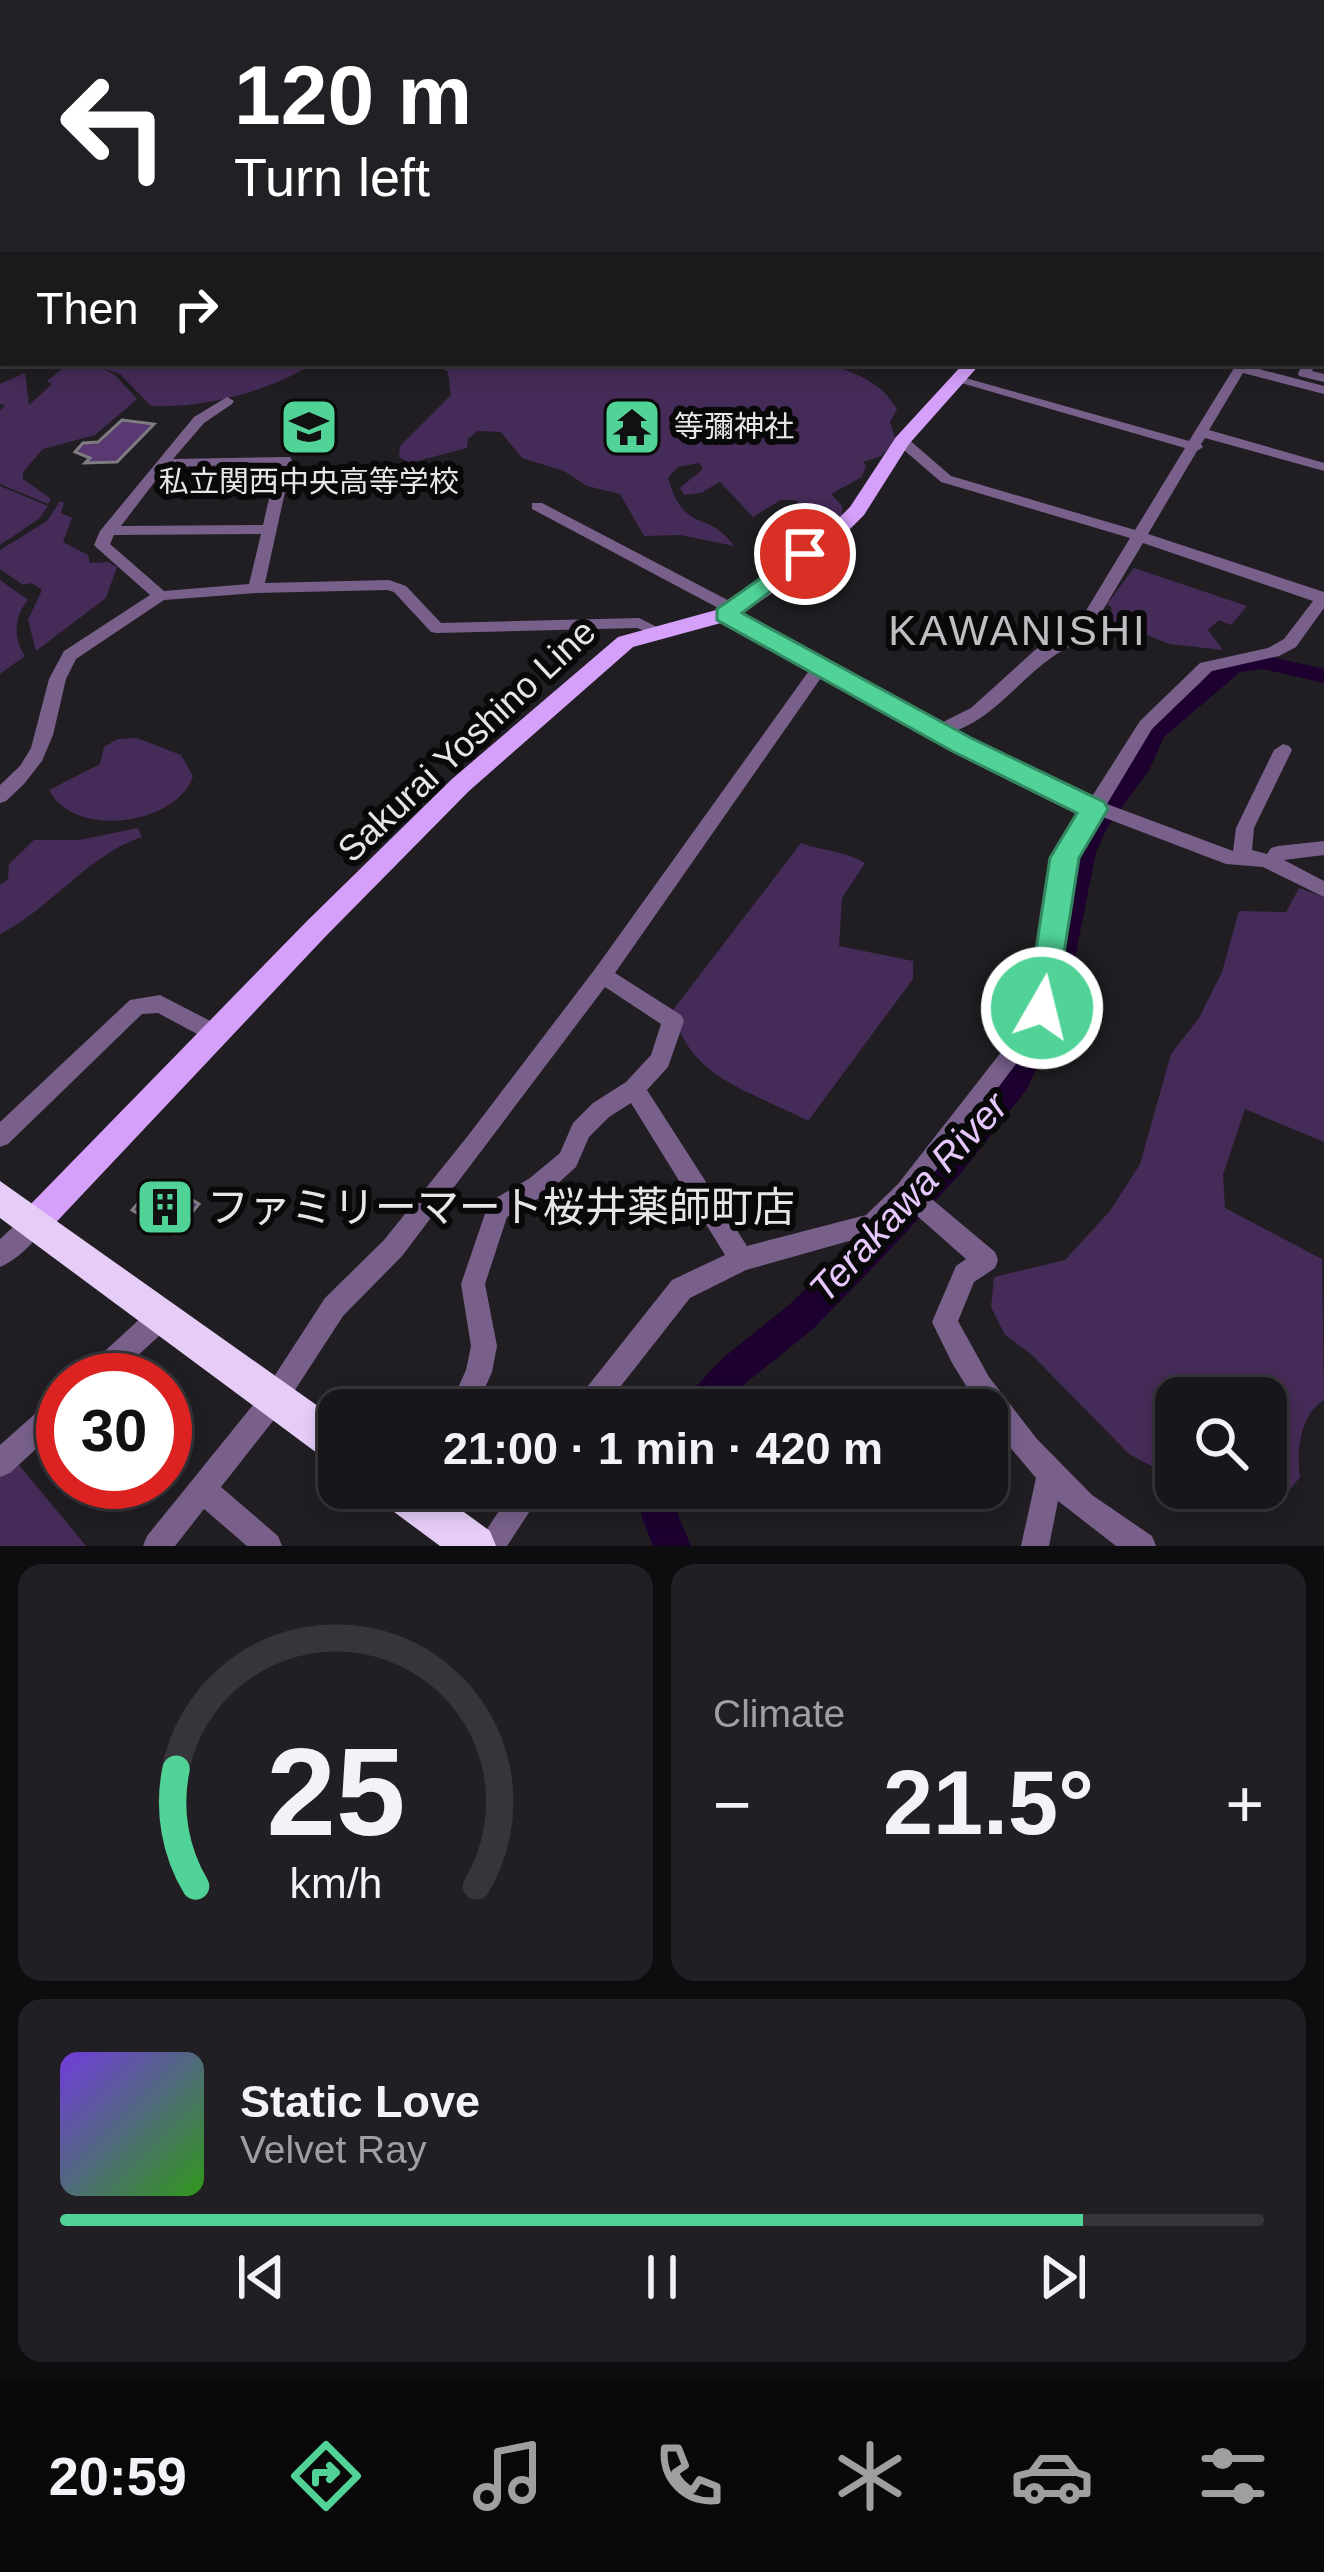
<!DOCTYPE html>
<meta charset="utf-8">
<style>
body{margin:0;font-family:Helvetica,"Noto Sans JP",sans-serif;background:#211f23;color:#f1f3f6;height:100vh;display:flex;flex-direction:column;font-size:45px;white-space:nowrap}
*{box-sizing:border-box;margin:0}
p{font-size:39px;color:#9f9fa2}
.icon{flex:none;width:66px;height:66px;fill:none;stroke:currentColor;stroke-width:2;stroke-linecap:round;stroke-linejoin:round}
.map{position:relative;height:1546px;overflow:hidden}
.drawer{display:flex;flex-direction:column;gap:18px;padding:18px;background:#0d0c0e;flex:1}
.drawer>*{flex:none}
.top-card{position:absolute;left:0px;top:0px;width:1326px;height:366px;box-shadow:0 6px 18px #0003,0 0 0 3px #363539;background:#202124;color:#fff;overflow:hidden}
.buttons{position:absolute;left:1155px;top:1377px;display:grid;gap:24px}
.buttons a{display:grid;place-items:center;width:132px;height:132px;border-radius:24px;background:#18161a;box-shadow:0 6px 18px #0003,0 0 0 3px #363539;font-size:60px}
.speed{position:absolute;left:36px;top:1353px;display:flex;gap:24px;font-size:60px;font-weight:700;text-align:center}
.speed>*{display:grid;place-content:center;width:156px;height:156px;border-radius:50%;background:#18161a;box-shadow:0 6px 18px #0003,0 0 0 3px #363539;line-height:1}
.speed .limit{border:18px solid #d22;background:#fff;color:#111}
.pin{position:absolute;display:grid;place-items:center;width:102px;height:102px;color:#fff;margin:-51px;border:6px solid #fff;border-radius:50%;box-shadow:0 3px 12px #0007}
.me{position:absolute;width:132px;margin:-66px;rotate:8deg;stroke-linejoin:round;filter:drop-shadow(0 0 9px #0008)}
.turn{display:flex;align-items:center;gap:42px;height:252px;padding:0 36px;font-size:54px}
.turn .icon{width:156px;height:156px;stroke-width:2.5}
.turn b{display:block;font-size:84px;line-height:102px}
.then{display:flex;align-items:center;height:114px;padding:0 36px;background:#0003;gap:24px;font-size:45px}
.big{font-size:90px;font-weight:700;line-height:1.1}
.drawer .widget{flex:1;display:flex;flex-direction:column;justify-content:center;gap:18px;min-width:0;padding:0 42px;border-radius:24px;background:#211f23}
.drawer .dial{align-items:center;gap:0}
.dial svg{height:312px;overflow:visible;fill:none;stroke:#363539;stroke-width:7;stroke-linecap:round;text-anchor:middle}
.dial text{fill:#f1f3f6;stroke:none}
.song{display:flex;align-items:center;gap:36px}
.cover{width:144px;height:144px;border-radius:18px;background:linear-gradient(135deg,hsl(260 70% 55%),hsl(110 70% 35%))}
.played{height:12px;border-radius:6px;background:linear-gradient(90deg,#51d397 85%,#363539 85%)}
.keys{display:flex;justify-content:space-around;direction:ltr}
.heat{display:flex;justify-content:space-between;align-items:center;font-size:66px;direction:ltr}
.drawer .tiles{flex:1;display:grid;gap:18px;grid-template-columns:1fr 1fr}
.widget:last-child{grid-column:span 2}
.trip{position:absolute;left:318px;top:1389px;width:690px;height:120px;border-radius:24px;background:#18161a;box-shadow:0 6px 18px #0003,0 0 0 3px #363539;font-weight:700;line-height:120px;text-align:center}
.tab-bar{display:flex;height:192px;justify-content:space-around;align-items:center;background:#0a090a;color:#9f9fa2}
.tab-bar .icon{width:84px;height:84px}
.tab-bar .on{color:#51d397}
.tab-bar b{font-size:54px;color:#f1f3f6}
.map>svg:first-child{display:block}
.green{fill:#452b57}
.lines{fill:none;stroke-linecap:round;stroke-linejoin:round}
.river{fill:#1d002f;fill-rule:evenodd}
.building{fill:#5a3871;stroke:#7e7c80;stroke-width:3}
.minor{fill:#78608b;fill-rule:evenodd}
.major{fill:#d4a0fa;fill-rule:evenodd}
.highway{fill:#e5cdf8;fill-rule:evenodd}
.route{fill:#51d397;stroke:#358962;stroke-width:3}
.labels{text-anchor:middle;stroke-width:12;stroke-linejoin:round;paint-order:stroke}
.far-poi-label{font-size:30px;fill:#e6e5e7;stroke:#0a090a;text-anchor:start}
.street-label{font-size:36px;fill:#e6e5e7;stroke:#0a090a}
.water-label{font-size:39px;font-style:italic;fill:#e6c8fd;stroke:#0a090a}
.quarter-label{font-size:42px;letter-spacing:3px;fill:#c0bec2;stroke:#0a090a}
.near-poi-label{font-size:42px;fill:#e6e5e7;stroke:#0a090a;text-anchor:start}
</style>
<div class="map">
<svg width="1324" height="1546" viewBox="0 0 1324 1546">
<rect width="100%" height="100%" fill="#201e22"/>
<path class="green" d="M0 0H553L3 3V354Z
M39 363H76L81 365 314 363C271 391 202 409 151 406L120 374 102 368 115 375 137 399 95 435 43 449 23 472V479L51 499 48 504 0 484V411L5 405 0 404V384L25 373 29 405 52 384 47 381 67 365Z
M435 363H827C857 374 880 381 897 409L890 422 896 441 881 456 863 462 866 466 862 477 831 494 842 506V516L825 522 795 500H781L753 517 720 482 701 493 684 495 680 488 703 469 699 463 678 467 668 478C684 535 708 509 734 546L680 535 644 536 620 494 587 486 564 471 522 458 501 432 478 431 468 439 467 448 410 463 399 457 400 446 451 395 448 372Z
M0 486 48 506 39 519 0 545Z
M60 501 64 503 61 513 72 518 63 542 88 555 90 563 108 562 117 567 106 598 36 651 28 620 42 590 32 583 23 585 0 569V550L47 521Z
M1134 568 1247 606 1231 625 1219 620 1208 630 1223 650 1169 644 1108 619 1112 608 1107 604Z
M0 580 28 600C14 616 13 638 25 656L0 674Z
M137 738 181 755 193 776C180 822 77 842 49 790L100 764 104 747 118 739Z
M138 828 142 837C89 854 52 908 0 934V885L8 879 9 864 34 840H79Z
M801 843C822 851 846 851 865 863L842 898 839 946 913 961V979L808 1121C752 1091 688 1079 673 1010Z
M1299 888 1324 897V1142L1245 1109 1223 1175 1225 1208 1322 1259 1324 1400C1300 1415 1296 1451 1300 1477L1289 1491 1257 1508 1194 1488H1266V1398H1176V1479L1129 1454 1031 1354 1005 1335 991 1307 994 1277 1065 1260 1110 1211 1140 1164 1171 1054 1199 1018 1222 972 1239 911 1286 912Z
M14 1459 86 1546H0V1471Z"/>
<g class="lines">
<path class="river" d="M1263 655 1324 669V683L1263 669 1240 672 1164 737 1149 770 1107 828 1096 852 1066 1003 1027 1089 961 1173 884 1256 813 1329 747 1382 721 1410H679L685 1398 723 1358 789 1305 862 1234 939 1153 1006 1071 1038 1003 1070 852 1087 818 1130 761 1146 727 1199 685 1213 668 1235 659Z
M643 1488H679L678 1515 691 1546H653L641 1515Z"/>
</g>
<path class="building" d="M122 420 154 424 117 462 85 463 90 458 75 452 83 443 98 442Z
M158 1180 199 1204 174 1234 132 1210Z"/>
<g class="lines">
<path class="minor" d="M1323 141H1324V148H1323Z
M1323 175H1324V181H1323Z
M1324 231V239H1323V231Z
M1323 311 1324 312V320L1323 319Z
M1324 336V344L1323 345V337Z
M1304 363H1316L1312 371 1324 374V382L1299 376 1298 373Z
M1240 364 1324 386V394L1243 373 1209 430 1324 463V471L1205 438 1201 444 1203 447 1197 451 1148 534 1324 592V608L1296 647 1279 656 1212 671 1152 729 1107 804 1233 851 1236 828 1274 750 1283 744 1289 746 1292 750 1254 828 1252 850 1267 854 1271 848 1278 846 1324 841V855L1284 860 1324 881V897L1263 867 1226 864 1100 816 1073 859 1056 990 1043 1028 921 1190 995 1252 998 1260 995 1268 974 1282 958 1321 989 1377 1037 1439 1092 1495 1152 1536 1156 1546H1116L1058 1501 1049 1546H1021L1036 1478 993 1427 987 1419V1410H981L952 1363 932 1322 956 1266 966 1259 907 1207 881 1232 746 1270 690 1298 602 1410H572L576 1401 672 1280 725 1255 631 1103 609 1117 589 1137 576 1167 546 1194 507 1217 485 1284 497 1346 492 1372 475 1410H448L466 1370 471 1346 461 1284 489 1202 530 1178 560 1153 573 1123 593 1103 626 1082 651 1055 661 1024 605 987 402 1256 343 1316 284 1407 221 1487 278 1536 282 1546H247L204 1509 175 1546H143L147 1536 266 1389 325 1298 384 1240 467 1137 595 969 811 668 719 618 717 614 722 610 532 509V503H542L739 606 741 609 736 613 939 724 971 708 1035 650 1053 639 1073 632 1130 538 941 482 897 444V438H907L951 476 1135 530 1185 448 951 380 962 377 1189 441 1234 368ZM1143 543 1313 601 1284 639 1268 648 1200 663 1140 721 1091 798 953 732C1006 713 1030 659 1085 640ZM823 675 955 748 1084 810 1054 858 1036 990 1023 1024 898 1184 866 1215 747 1246 647 1090 668 1067 684 1021 681 1015 615 973Z
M227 397 234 401 232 404 204 423 173 459 290 457 292 460 265 583 389 580 406 586 441 623 639 618 661 629 653 634 637 628 437 633 431 632 394 592 387 590 256 593 164 600 76 659 66 679 53 735 42 761 24 784 6 801 0 803V785L20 766 31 748 49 679 64 651 150 595 97 548 94 545 100 531 194 417ZM277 464 263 525 121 526 166 467ZM261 534 249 584 164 591 110 544 114 535Z
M160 995 226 1029 229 1035 226 1041 218 1044 210 1041 158 1013 142 1014 8 1144 0 1147V1122L130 1000Z
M35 1211 43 1214 47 1222C39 1239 17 1260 0 1267V1239L27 1214Z
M163 1303 172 1306 176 1315 172 1324 111 1380H79L83 1371 154 1306Z
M63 1393V1424L10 1473 0 1477V1445L54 1397Z
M514 1488H545L507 1546H476Z"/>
<path class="major" d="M1323 68H1324V76H1323Z
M964 363H981L909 444 864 515 848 531 775 591 732 620 633 647 469 791 326 936 46 1233 35 1237 24 1233 19 1222 24 1211 307 921 452 779 618 637 716 610 760 582 834 523 850 507 896 437Z"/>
<path class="highway" d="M0 1181 339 1421V1465L325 1459 0 1218Z
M376 1488H431L490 1531 496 1546H440L382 1503Z"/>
</g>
<path class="route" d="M805 547 816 554 813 559 742 613 971 738 1104 802 1108 809 1079 858 1054 1017 1042 1021 1031 1017 1027 1008 1050 858 1077 813 952 751 717 620V609Z"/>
<defs>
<g id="school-square" transform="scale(3)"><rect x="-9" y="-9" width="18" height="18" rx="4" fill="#51d397" stroke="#0a090a"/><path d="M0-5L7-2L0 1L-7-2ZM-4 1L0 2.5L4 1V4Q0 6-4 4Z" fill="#111"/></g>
<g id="temple-square" transform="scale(3)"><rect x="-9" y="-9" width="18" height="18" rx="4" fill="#51d397" stroke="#0a090a"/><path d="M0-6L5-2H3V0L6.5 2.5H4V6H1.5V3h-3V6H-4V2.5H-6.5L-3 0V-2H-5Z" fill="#111"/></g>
<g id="building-square" transform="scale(3)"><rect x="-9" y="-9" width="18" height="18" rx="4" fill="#51d397" stroke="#0a090a"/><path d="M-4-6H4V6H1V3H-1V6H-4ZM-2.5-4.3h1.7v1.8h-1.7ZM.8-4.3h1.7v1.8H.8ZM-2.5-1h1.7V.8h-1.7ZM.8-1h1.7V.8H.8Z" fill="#111"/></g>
</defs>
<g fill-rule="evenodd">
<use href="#school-square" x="309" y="427"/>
<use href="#temple-square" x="632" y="427"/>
<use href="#building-square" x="165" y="1207"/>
</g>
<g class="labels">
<g class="far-poi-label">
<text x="674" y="437">等彌神社</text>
<text x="309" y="492" text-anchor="middle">私立関西中央高等学校</text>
</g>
<g class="street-label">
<text transform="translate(466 740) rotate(-43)" y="13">Sakurai Yoshino Line</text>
</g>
<g class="water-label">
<text transform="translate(908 1197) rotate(-47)" y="14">Terakawa River</text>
</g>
<g class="quarter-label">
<text x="1018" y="645">KAWANISHI</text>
</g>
<g class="near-poi-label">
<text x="207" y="1222">ファミリーマート桜井薬師町店</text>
</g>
</g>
</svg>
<div class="buttons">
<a><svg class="icon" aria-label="search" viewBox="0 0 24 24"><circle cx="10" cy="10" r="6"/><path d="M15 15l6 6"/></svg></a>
</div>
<div class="speed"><div class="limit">30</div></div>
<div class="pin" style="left:805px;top:554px;background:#d93025"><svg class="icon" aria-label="arrive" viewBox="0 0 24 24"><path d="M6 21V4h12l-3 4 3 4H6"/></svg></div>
<svg class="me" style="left:1042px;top:1008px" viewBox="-20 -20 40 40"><circle r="17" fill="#51d397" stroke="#fff" stroke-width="3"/><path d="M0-11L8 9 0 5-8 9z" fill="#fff"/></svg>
<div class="trip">21:00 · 1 min · 420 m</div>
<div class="top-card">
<div class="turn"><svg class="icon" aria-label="left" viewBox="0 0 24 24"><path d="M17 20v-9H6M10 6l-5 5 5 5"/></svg><div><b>120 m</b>Turn left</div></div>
<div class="then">Then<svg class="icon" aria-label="right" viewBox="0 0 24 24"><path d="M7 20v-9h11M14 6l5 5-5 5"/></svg></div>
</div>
</div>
<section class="drawer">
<div class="tiles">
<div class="widget dial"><svg viewBox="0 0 100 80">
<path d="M14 69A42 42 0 1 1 86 69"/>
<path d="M14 69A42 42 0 0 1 9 39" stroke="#51d397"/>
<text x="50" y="56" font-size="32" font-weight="700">25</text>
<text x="50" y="72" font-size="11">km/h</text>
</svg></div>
<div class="widget"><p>Climate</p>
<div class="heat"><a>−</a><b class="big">21.5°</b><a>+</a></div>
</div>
<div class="widget">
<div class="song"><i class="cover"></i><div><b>Static Love</b><p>Velvet Ray</p></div></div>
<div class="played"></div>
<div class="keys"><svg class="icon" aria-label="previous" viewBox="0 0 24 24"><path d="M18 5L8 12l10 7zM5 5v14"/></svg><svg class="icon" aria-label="pause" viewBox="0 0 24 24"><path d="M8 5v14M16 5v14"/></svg><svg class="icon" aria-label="next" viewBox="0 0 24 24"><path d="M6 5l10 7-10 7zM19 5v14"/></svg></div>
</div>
</div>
</section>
<nav class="tab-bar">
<b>20:59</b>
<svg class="icon on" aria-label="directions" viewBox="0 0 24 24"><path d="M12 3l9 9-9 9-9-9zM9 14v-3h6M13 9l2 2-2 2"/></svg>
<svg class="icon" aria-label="music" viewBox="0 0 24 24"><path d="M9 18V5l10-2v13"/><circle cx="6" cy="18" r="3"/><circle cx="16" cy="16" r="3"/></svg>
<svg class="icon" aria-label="phone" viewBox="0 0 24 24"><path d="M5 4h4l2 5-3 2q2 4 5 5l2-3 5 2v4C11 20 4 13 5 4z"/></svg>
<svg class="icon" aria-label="climate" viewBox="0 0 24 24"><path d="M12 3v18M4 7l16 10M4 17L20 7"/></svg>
<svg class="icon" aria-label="car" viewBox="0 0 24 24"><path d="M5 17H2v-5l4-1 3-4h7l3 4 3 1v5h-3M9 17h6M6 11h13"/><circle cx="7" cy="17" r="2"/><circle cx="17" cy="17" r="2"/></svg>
<svg class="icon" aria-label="filters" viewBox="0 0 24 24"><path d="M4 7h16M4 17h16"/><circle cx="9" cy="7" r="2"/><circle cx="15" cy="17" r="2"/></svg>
</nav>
